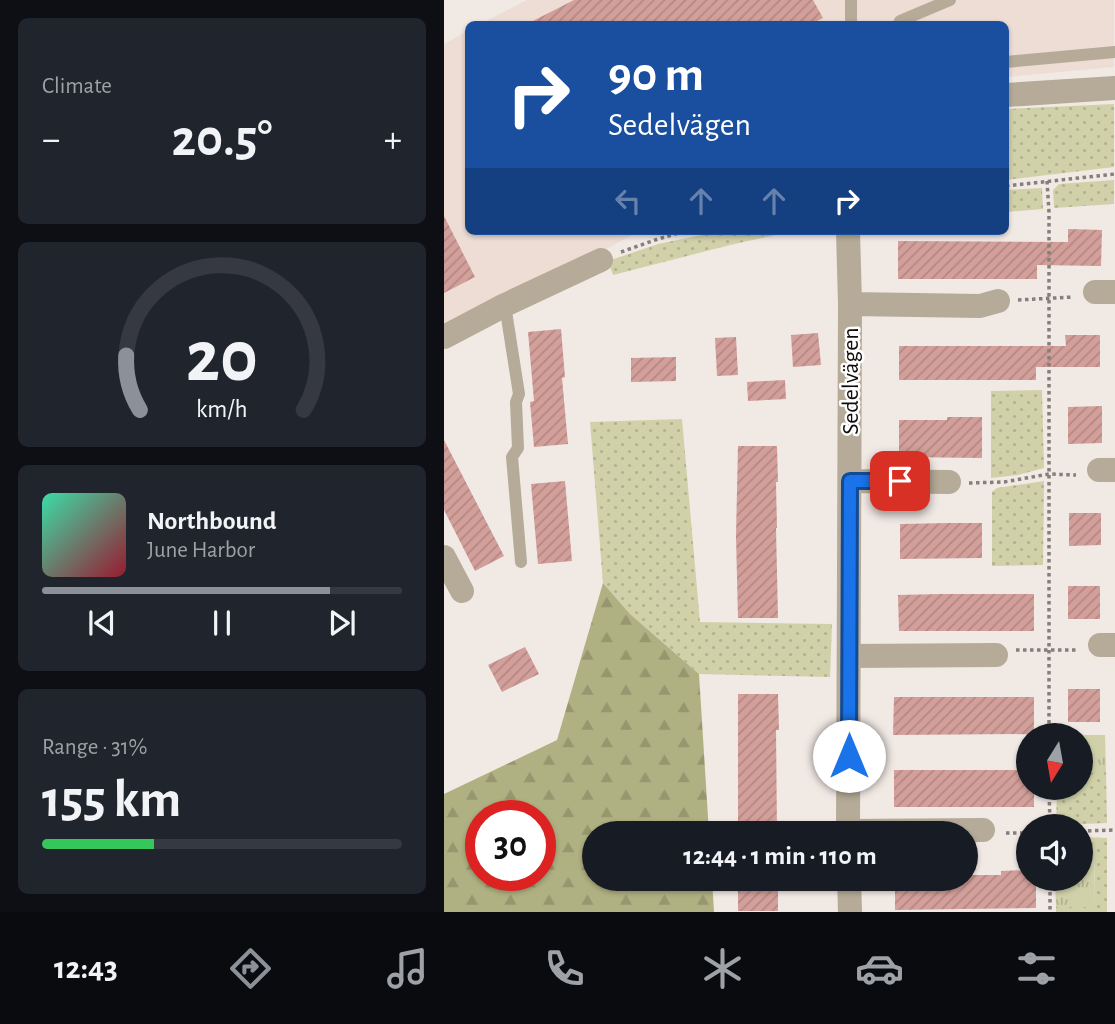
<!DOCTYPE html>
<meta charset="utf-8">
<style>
body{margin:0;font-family:"Alegreya Sans",sans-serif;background:#20242c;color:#f1f3f6;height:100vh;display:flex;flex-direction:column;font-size:26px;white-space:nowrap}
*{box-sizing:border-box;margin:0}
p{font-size:23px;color:#9ea1a6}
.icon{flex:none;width:38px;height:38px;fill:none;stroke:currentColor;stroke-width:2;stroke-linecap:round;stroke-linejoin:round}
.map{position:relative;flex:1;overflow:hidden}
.panel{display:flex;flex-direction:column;gap:18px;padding:18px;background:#0d0f14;width:444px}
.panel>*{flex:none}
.banner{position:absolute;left:21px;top:21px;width:544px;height:214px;border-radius:10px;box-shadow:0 2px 5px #0004;background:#1a4fa0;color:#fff;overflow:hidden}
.needle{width:46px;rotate:191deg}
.tools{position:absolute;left:572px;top:723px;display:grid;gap:14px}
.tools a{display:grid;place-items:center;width:77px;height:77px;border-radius:50%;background:#171b24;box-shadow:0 2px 5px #0004;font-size:35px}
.speed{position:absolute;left:21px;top:800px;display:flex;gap:14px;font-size:35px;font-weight:700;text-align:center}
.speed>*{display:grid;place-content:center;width:91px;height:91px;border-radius:50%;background:#171b24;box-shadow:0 2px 5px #0004;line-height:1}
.speed .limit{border:10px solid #d22;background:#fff;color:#111}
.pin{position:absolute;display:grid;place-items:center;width:60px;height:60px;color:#fff;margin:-30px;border-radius:14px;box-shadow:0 4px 10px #0006}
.me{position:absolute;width:77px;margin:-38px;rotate:0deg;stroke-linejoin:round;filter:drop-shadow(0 0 5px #0008)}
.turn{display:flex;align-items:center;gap:24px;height:147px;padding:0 28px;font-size:32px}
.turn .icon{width:91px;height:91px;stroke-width:2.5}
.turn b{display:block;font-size:49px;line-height:60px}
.lanes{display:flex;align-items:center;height:66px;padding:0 28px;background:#0003;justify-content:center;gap:35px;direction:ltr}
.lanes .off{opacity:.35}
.big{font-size:52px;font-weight:600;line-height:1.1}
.panel .card{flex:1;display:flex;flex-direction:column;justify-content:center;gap:10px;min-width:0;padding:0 24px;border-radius:10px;background:#20242c}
.panel .dial{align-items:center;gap:0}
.dial svg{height:182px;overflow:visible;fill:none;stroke:#363941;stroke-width:7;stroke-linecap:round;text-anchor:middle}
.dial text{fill:#f1f3f6;stroke:none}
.song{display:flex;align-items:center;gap:21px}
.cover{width:84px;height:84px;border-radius:10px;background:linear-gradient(135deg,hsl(160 70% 55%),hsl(350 70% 35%))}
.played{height:7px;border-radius:4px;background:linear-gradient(90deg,#8c9099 80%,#363941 80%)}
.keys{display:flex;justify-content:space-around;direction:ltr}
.heat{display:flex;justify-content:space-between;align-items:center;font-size:38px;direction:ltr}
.charge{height:10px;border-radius:5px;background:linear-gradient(90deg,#34c759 31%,#363941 0)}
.trip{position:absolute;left:138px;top:821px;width:396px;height:70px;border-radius:35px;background:#171b24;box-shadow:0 2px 5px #0004;font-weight:600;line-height:70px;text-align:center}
.tab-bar{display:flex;height:112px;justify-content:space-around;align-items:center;background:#090b0e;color:#9ea1a6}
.tab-bar .icon{width:49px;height:49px}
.tab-bar .active{color:#8c9099}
.tab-bar b{font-size:32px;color:#f1f3f6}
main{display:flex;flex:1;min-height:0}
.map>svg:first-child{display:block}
.built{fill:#edddd4}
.grass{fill:url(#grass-dots)}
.forest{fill:url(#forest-firs);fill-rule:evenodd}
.park{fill:url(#park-tufts)}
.building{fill:url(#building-hatch)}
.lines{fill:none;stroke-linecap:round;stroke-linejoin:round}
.path{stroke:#847f7b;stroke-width:3.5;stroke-dasharray:3.5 3.5;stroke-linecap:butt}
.service{stroke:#b6ab98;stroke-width:12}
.minor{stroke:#b6ab98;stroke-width:24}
.route-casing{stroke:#114b97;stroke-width:18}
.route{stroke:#1a73e8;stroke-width:12}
.labels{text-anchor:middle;stroke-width:5;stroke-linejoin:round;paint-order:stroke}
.street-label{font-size:24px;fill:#0f0d0b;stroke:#fff}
</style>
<main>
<section class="panel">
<div class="card"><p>Climate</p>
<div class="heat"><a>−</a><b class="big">20.5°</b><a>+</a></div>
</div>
<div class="card dial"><svg viewBox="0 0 100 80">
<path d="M14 69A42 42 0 1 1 86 69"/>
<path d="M14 69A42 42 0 0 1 8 45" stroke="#8c9099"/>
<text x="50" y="56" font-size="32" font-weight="700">20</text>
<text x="50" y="72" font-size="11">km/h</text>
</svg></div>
<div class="card">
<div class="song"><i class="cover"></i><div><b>Northbound</b><p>June Harbor</p></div></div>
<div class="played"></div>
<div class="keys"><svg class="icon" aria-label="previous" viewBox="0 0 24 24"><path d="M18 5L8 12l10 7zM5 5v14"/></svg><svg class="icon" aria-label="pause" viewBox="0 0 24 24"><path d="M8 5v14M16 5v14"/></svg><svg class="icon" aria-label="next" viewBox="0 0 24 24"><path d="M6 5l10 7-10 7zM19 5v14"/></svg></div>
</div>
<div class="card"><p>Range · 31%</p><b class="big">155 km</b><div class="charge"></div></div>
</section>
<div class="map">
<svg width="671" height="912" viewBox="0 0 671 912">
<defs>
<pattern id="grass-dots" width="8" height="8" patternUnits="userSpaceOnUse" patternTransform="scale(1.75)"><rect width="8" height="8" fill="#d0d1a9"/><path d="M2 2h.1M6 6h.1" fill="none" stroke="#b1b290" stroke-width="1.8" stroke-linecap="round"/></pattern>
<pattern id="forest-firs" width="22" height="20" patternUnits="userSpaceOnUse" patternTransform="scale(1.75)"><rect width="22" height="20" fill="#b0b182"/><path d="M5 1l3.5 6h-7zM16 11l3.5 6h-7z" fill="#96976f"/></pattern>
<pattern id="park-tufts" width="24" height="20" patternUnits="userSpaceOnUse" patternTransform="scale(1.75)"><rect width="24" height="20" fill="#d0d1a9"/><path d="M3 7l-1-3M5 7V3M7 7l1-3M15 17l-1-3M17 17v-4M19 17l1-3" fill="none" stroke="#b1b290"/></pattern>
<pattern id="building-hatch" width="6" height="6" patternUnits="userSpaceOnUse" patternTransform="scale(1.75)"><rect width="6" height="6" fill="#d39f9a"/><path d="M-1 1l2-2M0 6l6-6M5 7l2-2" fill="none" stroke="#b48883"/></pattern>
</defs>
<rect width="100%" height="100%" fill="#f1e9e4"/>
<path class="built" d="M83 0H670V67L562 77V24H36Z
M24 31V231H195L61 305 0 336V44Z"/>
<path class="grass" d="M670 104V167L562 180V109Z
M670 180V204L610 208 609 190 615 184Z
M598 188 599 209 562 212V190Z
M277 231H350L286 245 169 275 164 261 214 244Z
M598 390 600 468 574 475 547 478V391Z
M238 419 256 622 388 624 386 677 255 674 186 614 159 583 146 422Z
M600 481 599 565 548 566V492L553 488Z
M637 771H662L663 823 612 825 613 788H637Z
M637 837 663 838V912H612V907H651L650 846H637Z"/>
<path class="forest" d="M159 583 186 614 255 674 265 833H150V878L268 879 270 912H0V794L113 740ZM37 816H96V875H37Z"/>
<path class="park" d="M637 735H661L662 771H637Z
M637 846H650L651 907H612L611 879 637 878Z"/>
<path class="building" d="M130 0H369L379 18 367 24H83Z
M0 216 31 277 0 293Z
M624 229 658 230 657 266 593 265V279H454V241L624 242Z
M117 329 121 377 118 378 124 444 90 447 86 402 90 401 84 332Z
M374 333 377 365 349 367 347 335Z
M621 335H656V367H592V380H455V346H622Z
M292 337 294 375 273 376 271 338Z
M232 357V381L187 382V358Z
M341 380 342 399 304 401 303 382Z
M658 406V443L624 444V407Z
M503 417H538V458L455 457V420H503Z
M0 440 60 556 31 571 0 510Z
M294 446H333L334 482H332L333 528H332L334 618H294L292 536Z
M121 481 128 561 94 564 87 484Z
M625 513H657V545L625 546Z
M504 523H538V558L456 559V524Z
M624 586H656V619H624Z
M498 594H590V631H455L454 595Z
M81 647 95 674 58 692 44 665Z
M624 689H656V722H624Z
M294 694H334L335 730H332L333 833H294Z
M450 697H590V734L449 735Z
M450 770H584V788H590V807H450Z
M584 870V878H592V908L451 910V878H522V875H557V871Z
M294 878H334V911H294Z"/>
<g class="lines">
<path class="path" d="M603 181 605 212V735
M562 186 671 174
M177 252 214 239 242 231
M574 300 629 297
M525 483 560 482 605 474 632 475
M572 650H634
M605 788 606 826
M637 831 671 830
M562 833H584
M606 878V912"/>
<path class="service" d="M407 0V24
M455 24 456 21 506 0
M562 62 671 52
M61 305 75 394 72 402 74 448 68 457 77 562"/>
<path class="minor" d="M562 95 671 88
M404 231 406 304 404 833
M651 292H671
M406 304 536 306 554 301
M0 337 61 305 157 260
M655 470H671
M406 481 505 482
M0 557 18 591
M656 645H671
M405 656 552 655
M404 831 539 830
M405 878 406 912"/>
</g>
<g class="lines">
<g class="route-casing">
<path id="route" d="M405 756 406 481H456"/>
</g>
<use href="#route" class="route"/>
</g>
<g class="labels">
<g class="street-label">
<text transform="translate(406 381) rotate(-90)" y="8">Sedelvägen</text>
</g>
</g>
</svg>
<div class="tools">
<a><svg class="needle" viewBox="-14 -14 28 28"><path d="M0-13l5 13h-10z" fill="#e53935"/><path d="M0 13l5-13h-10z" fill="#9ea1a6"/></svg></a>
<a><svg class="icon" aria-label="sound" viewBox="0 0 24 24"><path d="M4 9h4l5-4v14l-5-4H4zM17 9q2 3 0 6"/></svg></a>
</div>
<div class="speed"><div class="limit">30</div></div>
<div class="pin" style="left:456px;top:481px;background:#d93025"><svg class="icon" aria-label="arrive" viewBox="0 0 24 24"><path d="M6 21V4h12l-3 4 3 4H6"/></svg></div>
<svg class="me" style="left:405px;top:756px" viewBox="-20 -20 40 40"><circle r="19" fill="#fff"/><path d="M0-13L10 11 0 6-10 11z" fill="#1a73e8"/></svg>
<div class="trip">12:44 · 1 min · 110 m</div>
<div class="banner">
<div class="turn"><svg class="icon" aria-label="right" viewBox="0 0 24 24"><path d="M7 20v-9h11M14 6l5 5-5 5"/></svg><div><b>90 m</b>Sedelvägen</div></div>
<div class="lanes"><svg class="icon off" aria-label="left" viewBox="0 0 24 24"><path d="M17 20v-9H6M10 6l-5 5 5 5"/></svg><svg class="icon off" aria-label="ahead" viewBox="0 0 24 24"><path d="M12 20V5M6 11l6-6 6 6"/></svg><svg class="icon off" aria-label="ahead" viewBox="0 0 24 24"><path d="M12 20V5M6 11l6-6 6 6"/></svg><svg class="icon" aria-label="right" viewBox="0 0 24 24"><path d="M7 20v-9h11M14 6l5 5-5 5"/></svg></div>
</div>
</div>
</main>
<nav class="tab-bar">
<b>12:43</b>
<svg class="icon active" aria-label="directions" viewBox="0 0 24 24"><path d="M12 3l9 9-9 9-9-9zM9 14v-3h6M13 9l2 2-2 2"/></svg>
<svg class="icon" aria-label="music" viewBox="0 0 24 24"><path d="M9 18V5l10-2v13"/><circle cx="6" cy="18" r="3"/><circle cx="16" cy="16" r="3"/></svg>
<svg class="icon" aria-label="phone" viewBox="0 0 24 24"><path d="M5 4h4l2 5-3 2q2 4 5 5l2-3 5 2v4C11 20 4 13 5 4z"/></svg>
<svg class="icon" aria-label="climate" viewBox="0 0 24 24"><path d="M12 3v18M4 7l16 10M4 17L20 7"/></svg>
<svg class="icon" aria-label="car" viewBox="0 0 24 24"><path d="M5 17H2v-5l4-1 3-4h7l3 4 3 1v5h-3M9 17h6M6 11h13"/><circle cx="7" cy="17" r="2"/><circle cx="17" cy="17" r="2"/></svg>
<svg class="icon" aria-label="filters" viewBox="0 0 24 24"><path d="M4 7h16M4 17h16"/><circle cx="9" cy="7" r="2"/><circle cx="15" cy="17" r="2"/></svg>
</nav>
